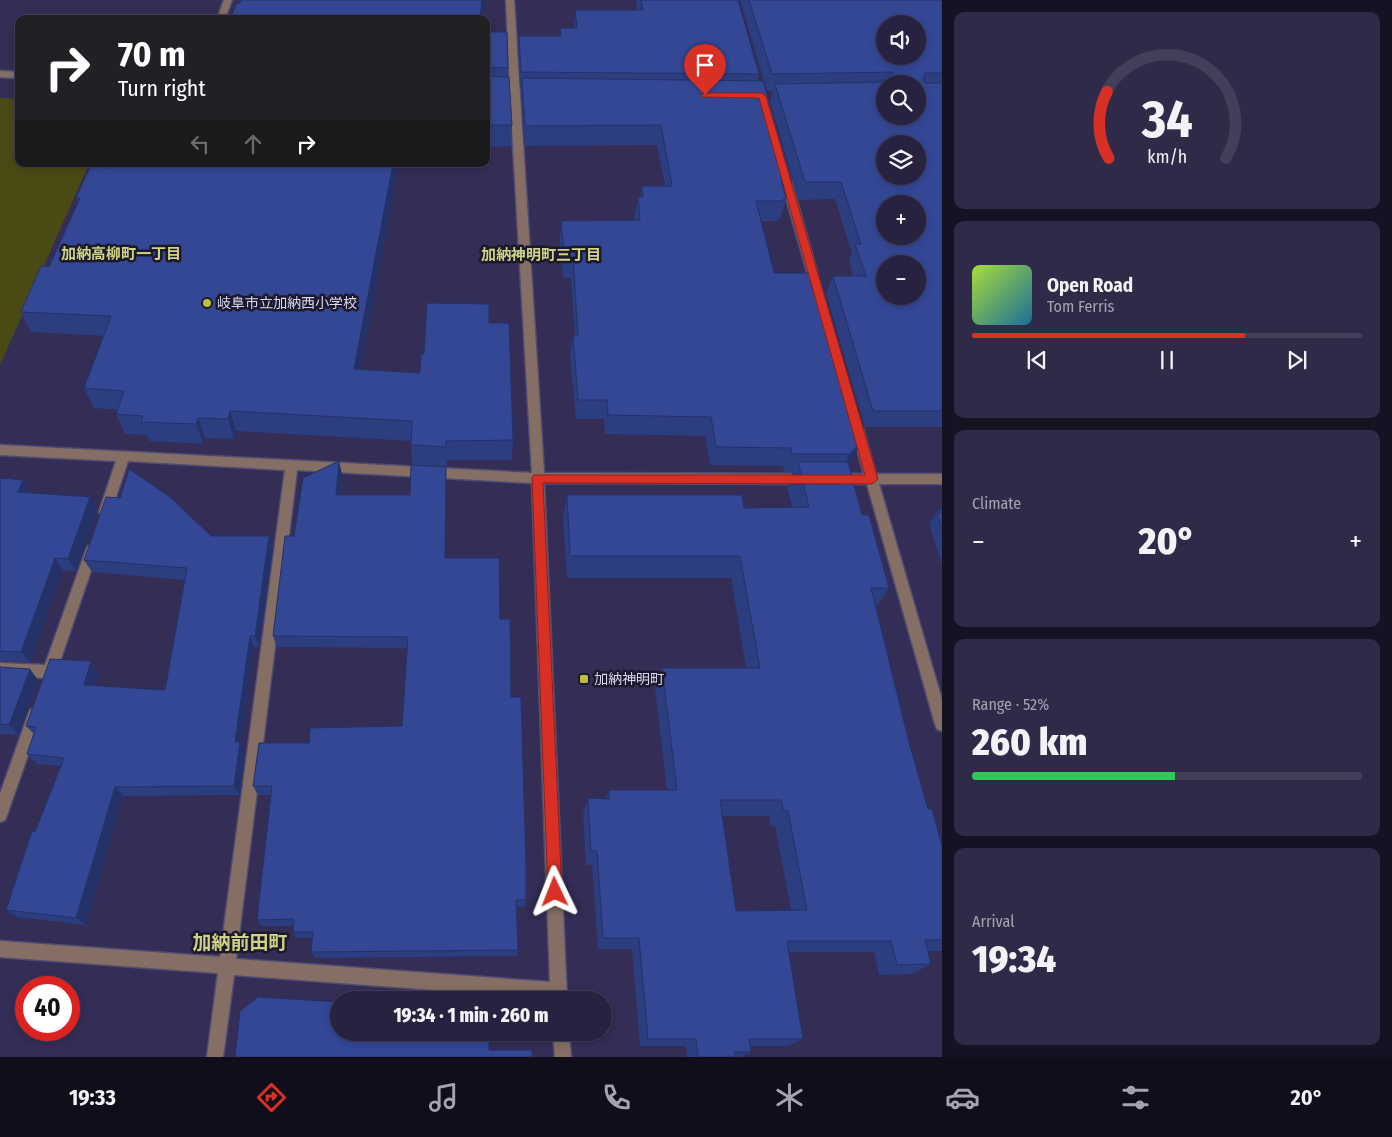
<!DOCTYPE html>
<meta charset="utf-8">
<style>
body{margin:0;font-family:"Fira Sans Condensed","Noto Sans JP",sans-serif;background:#2f2a47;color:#f1f3f6;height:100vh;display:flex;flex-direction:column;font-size:19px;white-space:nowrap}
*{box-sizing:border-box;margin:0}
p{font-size:16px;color:#a4a4b1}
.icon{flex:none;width:28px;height:28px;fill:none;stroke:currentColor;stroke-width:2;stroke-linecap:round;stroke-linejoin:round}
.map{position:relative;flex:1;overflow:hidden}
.panel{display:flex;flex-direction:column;gap:12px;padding:12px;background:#151323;width:450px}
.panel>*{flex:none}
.banner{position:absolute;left:15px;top:15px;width:475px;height:152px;border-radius:10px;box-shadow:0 2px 8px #0003,0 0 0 1px #433f59;background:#202124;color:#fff;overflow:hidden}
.buttons{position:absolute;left:876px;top:15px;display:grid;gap:10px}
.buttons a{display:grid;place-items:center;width:50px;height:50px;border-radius:50%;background:#272240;box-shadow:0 2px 8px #0003,0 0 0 1px #433f59;font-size:25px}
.speed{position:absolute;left:15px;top:976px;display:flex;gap:10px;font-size:25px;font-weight:700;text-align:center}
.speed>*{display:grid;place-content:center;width:65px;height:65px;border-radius:50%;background:#272240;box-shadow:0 2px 8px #0003,0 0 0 1px #433f59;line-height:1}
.speed .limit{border:8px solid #d22;background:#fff;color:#111}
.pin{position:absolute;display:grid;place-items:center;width:42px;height:42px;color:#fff;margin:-51px -21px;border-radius:50% 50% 50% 0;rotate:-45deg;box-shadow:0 0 5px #0007}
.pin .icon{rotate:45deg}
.me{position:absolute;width:55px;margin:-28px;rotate:358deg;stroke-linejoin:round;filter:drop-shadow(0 0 4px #0008)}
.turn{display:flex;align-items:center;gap:18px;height:105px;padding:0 20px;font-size:22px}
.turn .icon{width:65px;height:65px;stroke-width:2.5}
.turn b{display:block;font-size:35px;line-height:42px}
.lanes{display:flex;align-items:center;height:48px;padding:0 20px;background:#0003;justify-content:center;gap:25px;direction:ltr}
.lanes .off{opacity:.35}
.big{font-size:38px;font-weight:800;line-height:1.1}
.panel .tile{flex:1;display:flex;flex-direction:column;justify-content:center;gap:8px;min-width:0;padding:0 18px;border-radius:10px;background:#2f2a47}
.panel .dial{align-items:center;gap:0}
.dial svg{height:130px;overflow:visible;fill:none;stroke:#433f59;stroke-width:7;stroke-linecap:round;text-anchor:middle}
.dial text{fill:#f1f3f6;stroke:none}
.song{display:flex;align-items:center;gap:15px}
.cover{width:60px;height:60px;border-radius:8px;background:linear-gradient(135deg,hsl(80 70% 55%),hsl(200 70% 35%))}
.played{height:5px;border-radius:2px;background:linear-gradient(90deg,#d93025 70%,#433f59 70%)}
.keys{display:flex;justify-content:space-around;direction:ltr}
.heat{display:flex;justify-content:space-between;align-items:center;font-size:28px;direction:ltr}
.charge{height:8px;border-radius:4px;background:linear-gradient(90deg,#34c759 52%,#433f59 0)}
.trip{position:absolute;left:330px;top:991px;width:282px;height:50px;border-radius:25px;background:#272240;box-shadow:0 2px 8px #0003,0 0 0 1px #433f59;font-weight:800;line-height:50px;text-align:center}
.tab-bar{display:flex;height:80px;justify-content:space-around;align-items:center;background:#100e1a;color:#a4a4b1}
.tab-bar .icon{width:35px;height:35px}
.tab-bar .on{color:#d93025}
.tab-bar b{font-size:22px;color:#f1f3f6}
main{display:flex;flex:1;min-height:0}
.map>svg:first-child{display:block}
.green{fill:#4a4a15}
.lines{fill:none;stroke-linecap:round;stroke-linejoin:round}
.minor-casing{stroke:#524c72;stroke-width:3}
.minor{fill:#856f64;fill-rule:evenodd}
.wall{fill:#2c3d80;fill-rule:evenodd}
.shaded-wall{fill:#243268}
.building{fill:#334795;stroke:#243268;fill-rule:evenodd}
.route{fill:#d93025;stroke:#8d1f18}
.poi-dot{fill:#bebe42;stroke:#1b192b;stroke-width:2}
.labels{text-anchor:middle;stroke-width:5;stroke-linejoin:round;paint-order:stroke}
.poi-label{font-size:14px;fill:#d9d7f1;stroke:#1b192b;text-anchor:start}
.neighbourhood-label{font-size:15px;font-weight:bold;fill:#d0d284;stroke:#1b192b}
.near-quarter-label{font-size:19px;font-weight:bold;fill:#d0d284;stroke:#1b192b}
</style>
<main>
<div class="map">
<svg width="942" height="1057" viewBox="0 0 942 1057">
<rect width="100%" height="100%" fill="#342d56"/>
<path class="green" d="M0 98 19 99V164H89L0 365Z"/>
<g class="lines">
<g class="minor-casing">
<path id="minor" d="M224 0H232L225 19H217Z
M506 0H514L544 473 807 474 811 476 813 479 811 482 807 484 544 483 567 1000 234 975 223 1057H207L218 973 0 957V941L220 957 285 470 128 461 111 512 109 516H101L99 512 116 461 0 455V445L532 473 510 94ZM297 470 532 483 550 982 236 959Z
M0 71 19 72V78L0 77Z
M784 170 789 173 822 289 817 293 812 289 779 173Z
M857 424 863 428 876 474H942V484H879L942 700V731L937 729 935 724 867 484H837L833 482 831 479 833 476 837 474H864L851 428Z
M92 545 96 546 98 550 54 679 49 681 43 678 0 675V663L45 665 86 550 88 546Z
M35 708 40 710 42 715 7 815 5 820 0 822V794L28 715 30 710Z
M553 1032H569L571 1057H555Z"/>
</g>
<use href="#minor" class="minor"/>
</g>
<path class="wall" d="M636 0H738L759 74 757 81 792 180 780 219H778L777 221H761L774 273 858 408 855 415 853 459 849 464 862 515 889 588 876 608 910 746 928 809 942 846V951H928L931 964 912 974 879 975 874 952H789L803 1039 788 1046H750L751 1052 741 1057H687L686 1046H640L632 949H598L592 865H586L583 814 588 798 606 799 609 790H667L655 688 662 668H746L731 578H567L563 518 567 495 744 508 792 507 787 486 793 472H784L783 466 710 465 705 436 605 434 604 419H576L570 355 573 336H575L571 278H563L560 241 561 221 634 220 638 197H640L642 186H665L657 145 524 146 521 98V89H520L518 53 519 36H559L560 28H574L575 10H637ZM722 816H769L771 826H775L791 910 736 911Z
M740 0H942V427H865L826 293 833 276H853L849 261 852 253 835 199 799 200 770 101 773 91H767Z
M486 32 508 68 507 77 512 125 511 146 486 147Z
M90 167 361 370 420 373 424 354 489 323 513 440 512 460H447V467L421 465 446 467V558L500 619 511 697 526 900 525 907H516L518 950 517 956 315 958 311 952 312 938H297L293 932V926H262L257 920 271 795H258L253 786 309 743 402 726 407 648 277 647 273 636 294 536 342 474 340 495H410L412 465 411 441 236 431 234 439 205 438 203 444 149 441 147 435 125 434 116 414 118 410 94 408 84 388 104 336 31 332 21 312 49 267 78 202 76 198Z
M0 478 23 480 31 493 90 497 97 510 76 571 63 570 30 662 0 661Z
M939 509H942V566L929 524Z
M211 536H269L273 549 259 647H254L241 745 245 752 240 795 123 796 86 925 17 917 6 910 61 766 37 764 27 754 34 734 26 726 99 672 95 686 165 690 185 580 92 572 84 560Z
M0 667 38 680 19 735 0 734Z"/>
<path class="shaded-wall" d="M482 0H484L482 19H480Z
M393 164H399L357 390 354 369Z
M230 411 236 431 234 439 228 419Z
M198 418 205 438 203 444 196 424Z
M862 441 853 459 841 472 850 454Z
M339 461 342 474 339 508 336 495Z
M446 467V570L445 558Z
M23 480 31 492 26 505 18 492Z
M90 497 97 510 76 571 68 559Z
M269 536 273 549 259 647 255 636Z
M55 558 63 570 30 662 21 652Z
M250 636 254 647 241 745 245 752 240 795 234 786 235 742Z
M91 661 99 672 92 696 84 685Z
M30 669 38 680 19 735 9 725Z
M115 787 123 796 86 925 76 918Z"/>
<path class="building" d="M242 0H482L480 19H230L237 3H240Z
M641 0H738L759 74 521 72 519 36H561L560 28H577L575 10H643Z
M749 0H942V73H925L923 81 925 83H942V411H873L833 276H866L855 244H861L841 182H805L775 84 892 82 893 80V72L772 74ZM885 24H918V56H885ZM885 84H918V116H885ZM885 144H918V176H885ZM885 204H918V236H885ZM885 264H918V296H885Z
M486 32H507L508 68 486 67Z
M486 76 509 77 512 125H486Z
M522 78 763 81 792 180H781L786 199H783L784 201H756L774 273H819L858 408H853L862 441 850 454H792L791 448 716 447 711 417 608 415 607 400H578L573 336H578L573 258H565L561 221 640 220 638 197H643L642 186H672L661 125 525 126Z
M113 164H393L354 369 420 373 421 354H424L427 303 489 304V323H509L513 440 446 441V447L411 445 412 421 230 411 228 419 198 418 196 424 141 422 143 416 116 414 124 391 84 388 111 316 21 312 41 266 49 267 80 198H76L90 167 111 168Z
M339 461 336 495H410L411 465 446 467 445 558H499L500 619H510L511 697H521L526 864V900H516L518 950 311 952 313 932H293L294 919 257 920 272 786H253L259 743H309L310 728 402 726 408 637 273 636 285 536H294L303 478Z
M798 462H848L862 515H869L889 588H871L910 746 928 809H932L942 846V940H925L931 964 897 965 891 941H787L803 1039H749L751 1052H734L735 1057H698L696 1039H648L639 938H603L597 851H591L588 798 609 799V790H677L662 668H760L740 556H570L567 495H742L744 508 809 507ZM720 800H781L784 811H788L807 910 736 911Z
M129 469 170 497 211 536H269L255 636H250L235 742H240L234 786 115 787 76 918 6 910 32 831 35 832 64 758 27 754 36 727 26 726 50 659 91 661 84 685 165 690 187 568 84 560 106 497 120 498Z
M0 478 23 480 18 492 90 497 68 559 55 558 21 652 0 651Z
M939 509H942V531L937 513H940Z
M0 667 30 669 9 725 0 724Z
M258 997 339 1002V1032H489V1050H532V1057H235L240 1011Z"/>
<path class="route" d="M705 93H762L766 96 878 479 872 484 543 483 562 892 560 897 555 899 550 897 548 892 532 478 534 475H865L759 98 702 97 701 95Z"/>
<g class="poi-dot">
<circle cx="207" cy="303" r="5"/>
<rect x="579" y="674" width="10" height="10" rx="2.5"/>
</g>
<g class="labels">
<g class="poi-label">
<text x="217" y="308">岐阜市立加納西小学校</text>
<text x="594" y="684">加納神明町</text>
</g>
<g class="neighbourhood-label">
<text x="121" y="259">加納高柳町一丁目</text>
<text x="541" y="260">加納神明町三丁目</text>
</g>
<g class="near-quarter-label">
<text x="240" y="949">加納前田町</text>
</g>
</g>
</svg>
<div class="buttons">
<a><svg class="icon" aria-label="sound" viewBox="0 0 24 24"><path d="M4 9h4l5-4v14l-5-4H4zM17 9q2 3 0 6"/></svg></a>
<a><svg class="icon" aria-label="search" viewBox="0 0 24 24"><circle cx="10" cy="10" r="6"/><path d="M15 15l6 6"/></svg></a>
<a><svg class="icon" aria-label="layers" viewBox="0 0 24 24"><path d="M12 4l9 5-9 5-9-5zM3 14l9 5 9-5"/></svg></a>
<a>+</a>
<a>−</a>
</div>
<div class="speed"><div class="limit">40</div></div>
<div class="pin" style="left:705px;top:95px;background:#d93025"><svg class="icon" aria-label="arrive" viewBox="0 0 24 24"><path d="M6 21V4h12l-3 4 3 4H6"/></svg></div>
<svg class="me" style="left:555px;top:892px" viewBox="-20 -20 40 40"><path d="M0-17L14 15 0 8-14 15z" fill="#d93025" stroke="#fff" stroke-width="4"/></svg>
<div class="trip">19:34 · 1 min · 260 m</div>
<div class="banner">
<div class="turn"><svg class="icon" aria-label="right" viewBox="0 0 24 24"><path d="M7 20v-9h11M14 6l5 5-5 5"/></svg><div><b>70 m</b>Turn right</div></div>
<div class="lanes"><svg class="icon off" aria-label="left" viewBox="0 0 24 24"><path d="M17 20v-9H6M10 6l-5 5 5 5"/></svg><svg class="icon off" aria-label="ahead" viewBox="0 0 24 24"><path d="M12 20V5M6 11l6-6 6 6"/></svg><svg class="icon" aria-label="right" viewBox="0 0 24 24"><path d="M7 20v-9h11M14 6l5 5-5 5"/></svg></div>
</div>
</div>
<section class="panel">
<div class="tile dial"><svg viewBox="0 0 100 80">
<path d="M14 69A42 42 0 1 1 86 69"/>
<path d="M14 69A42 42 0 0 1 13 28" stroke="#d93025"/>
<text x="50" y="56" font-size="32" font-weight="700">34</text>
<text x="50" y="72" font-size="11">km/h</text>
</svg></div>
<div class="tile">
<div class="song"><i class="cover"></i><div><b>Open Road</b><p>Tom Ferris</p></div></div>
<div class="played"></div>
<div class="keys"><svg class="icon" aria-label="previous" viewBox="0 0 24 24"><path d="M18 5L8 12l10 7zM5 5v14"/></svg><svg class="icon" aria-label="pause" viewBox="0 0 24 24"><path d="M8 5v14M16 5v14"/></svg><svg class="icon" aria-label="next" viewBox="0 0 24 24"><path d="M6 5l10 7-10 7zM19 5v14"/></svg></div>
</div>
<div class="tile"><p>Climate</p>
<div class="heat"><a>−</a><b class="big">20°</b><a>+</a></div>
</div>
<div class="tile"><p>Range · 52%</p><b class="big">260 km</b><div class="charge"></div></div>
<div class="tile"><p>Arrival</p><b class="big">19:34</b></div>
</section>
</main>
<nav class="tab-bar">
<b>19:33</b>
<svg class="icon on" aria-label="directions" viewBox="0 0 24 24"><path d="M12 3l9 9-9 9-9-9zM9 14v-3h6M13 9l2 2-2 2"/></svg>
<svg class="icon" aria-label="music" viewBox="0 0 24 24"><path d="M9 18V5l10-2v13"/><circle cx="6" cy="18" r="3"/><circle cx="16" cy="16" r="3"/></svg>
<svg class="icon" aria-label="phone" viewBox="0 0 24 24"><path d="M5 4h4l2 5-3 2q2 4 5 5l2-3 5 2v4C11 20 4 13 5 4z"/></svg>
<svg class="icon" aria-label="climate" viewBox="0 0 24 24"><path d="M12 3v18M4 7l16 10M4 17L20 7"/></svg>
<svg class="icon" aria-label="car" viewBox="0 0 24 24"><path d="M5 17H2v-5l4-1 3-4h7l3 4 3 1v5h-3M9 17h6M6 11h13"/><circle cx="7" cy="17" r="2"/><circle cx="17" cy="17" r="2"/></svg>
<svg class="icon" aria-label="filters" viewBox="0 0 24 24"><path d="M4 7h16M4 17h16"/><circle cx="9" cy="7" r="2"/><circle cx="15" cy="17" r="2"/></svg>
<b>20°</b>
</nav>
